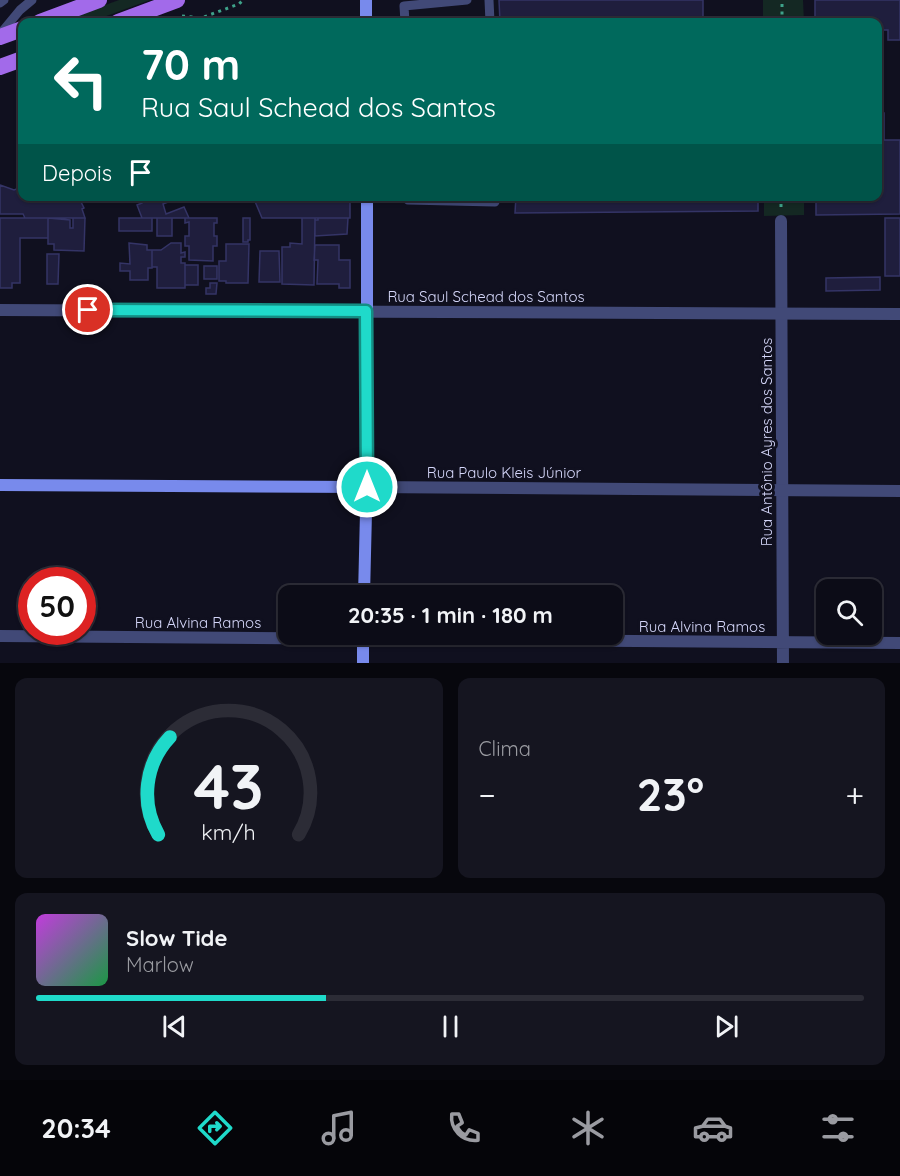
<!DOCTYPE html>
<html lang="pt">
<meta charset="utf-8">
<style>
body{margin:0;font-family:Quicksand,sans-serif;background:#151520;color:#f1f3f6;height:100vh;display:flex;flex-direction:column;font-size:22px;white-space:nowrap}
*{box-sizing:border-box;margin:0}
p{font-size:20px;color:#9a9ba1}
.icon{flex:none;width:33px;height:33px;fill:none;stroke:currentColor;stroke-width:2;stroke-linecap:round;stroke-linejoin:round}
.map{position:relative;height:663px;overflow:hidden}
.sheet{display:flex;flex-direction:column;gap:15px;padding:15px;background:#07070d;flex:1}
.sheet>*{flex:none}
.top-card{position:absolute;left:18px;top:18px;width:864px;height:183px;border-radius:12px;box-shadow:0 2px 4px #0004,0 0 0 2px #2c2c36;background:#00695c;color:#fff;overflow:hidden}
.controls{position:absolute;left:816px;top:579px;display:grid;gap:12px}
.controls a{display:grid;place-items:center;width:66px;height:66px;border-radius:12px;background:#0c0c17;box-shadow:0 2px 4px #0004,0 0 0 2px #2c2c36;font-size:30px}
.speed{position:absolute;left:18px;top:567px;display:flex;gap:12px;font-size:30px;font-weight:700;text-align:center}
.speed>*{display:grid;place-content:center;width:78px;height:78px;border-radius:50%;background:#0c0c17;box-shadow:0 2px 4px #0004,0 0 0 2px #2c2c36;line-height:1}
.speed .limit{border:9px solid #d22;background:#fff;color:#111}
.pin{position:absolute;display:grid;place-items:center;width:51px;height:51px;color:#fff;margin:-26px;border:3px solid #fff;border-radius:50%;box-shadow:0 2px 6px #0007}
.me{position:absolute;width:66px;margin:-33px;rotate:0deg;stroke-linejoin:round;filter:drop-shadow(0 0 4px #0008)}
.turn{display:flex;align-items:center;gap:21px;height:126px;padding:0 24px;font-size:27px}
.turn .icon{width:78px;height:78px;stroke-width:2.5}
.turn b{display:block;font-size:42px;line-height:51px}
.then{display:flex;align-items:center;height:57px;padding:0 24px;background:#0003;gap:12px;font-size:22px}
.big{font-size:45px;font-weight:700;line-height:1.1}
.sheet .tile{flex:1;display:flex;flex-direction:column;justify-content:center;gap:9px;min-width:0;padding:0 21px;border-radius:12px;background:#151520}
.sheet .dial{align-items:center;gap:0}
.dial svg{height:156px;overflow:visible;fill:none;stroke:#2c2c36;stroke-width:7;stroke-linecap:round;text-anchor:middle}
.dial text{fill:#f1f3f6;stroke:none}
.song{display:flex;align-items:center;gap:18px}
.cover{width:72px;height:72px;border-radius:9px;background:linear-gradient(135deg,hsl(290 70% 55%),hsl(140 70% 35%))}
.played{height:6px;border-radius:3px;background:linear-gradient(90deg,#1fdaca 35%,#2c2c36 35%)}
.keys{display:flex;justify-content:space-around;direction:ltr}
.heat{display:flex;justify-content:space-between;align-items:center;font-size:33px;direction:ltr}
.sheet .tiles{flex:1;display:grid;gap:15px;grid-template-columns:1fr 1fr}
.tile:last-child{grid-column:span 2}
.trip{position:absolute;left:278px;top:585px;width:345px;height:60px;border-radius:12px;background:#0c0c17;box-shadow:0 2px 4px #0004,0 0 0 2px #2c2c36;font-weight:700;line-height:60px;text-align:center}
.tabs{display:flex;height:96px;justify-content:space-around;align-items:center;background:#050509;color:#9a9ba1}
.tabs .icon{width:42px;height:42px}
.tabs .on{color:#1fdaca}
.tabs b{font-size:27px;color:#f1f3f6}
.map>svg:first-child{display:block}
.green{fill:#142823}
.building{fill:#1f1e3d;stroke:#343466;stroke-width:1.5}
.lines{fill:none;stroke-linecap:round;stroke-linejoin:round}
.path{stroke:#3ea28a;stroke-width:3;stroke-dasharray:3 4.5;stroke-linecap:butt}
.service{stroke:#414977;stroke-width:9}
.minor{stroke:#414977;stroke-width:12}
.tertiary{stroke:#414977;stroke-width:12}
.secondary{stroke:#788aec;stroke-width:12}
.primary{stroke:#a26aea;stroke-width:16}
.route-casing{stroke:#148e83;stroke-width:15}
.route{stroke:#1fdaca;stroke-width:10}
.labels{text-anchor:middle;stroke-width:6;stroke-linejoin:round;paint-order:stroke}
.street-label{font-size:15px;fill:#d4d6f9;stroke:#10101f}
</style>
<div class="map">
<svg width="900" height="663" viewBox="0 0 900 663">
<rect width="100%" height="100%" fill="#10101f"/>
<path class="green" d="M119 0H150L90 22H59Z
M763 0H803L804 22H763Z
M764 197H804V215L764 216Z"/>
<path class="building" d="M499 0H703V22H500Z
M815 0H900V40H888V30H878V22H815Z
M878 113H884V140H900V214L816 215V196H878Z
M0 185 14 190 22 187V196H78L84 208 82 209 85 218H25L23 214H0Z
M140 196H183L163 204 166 214 184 207 189 218H142L137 205 142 203Z
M260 196H350V218H262L254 199Z
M516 196H758V211L515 213Z
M0 218H48V238H20V283H12V288H0Z
M48 218 70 220V228H73V218H85L84 251 54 250V244H48Z
M119 218H152V231H119Z
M157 218H172V236H157Z
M185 218H217V223H214V236H217V246H213V261L189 260V246H185V236H189V222L185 223Z
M243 218H250V240H248V242H243Z
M302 218H315L314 285 282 284V247H290V243L302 244Z
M318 218H348L347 234 315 236V220H318Z
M885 218H900V276H885Z
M129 243 147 245V250H152V268H148V280H130V271H120V263L130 264Z
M171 243H181V253L185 252V257H181V263H185V288H157V267H152V250H161Z
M226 244H249L248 283H226V281H219V261H226Z
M315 245H339V260H350V288H339V284H317L318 260H314Z
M260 251H279L280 282H259Z
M47 254H59L58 284H47Z
M185 265H198V285H185Z
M204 266H217V279H204Z
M880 277V290L826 291V278Z
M210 283H217L216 294H206V288H210Z"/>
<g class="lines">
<path class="path" d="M182 16 201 18 239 4 243 0
M782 22V0
M781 207V196"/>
<path class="service" d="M489 0 490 22
M0 3 4 0
M405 22 404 6 467 0
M1 33 20 10 32 0
M408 196V200L495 202 494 196"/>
<path class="minor" d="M781 221 783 663
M0 636 900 643"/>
<path class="tertiary" d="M0 310 900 314
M367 487 900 491"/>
<path class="secondary" d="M366 0V22
M0 485 367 487
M364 596 367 470V196
M363 634V663"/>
<path class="primary" d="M40 22 99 0
M118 22 177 0
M0 37 22 29
M0 67 22 59"/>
</g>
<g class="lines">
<g class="route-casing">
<path id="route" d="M88 310 366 311 367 487"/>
</g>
<use href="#route" class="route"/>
</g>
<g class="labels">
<g class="street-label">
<text x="486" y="302">Rua Saul Schead dos Santos</text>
<text transform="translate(767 442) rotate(-90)" y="5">Rua Antônio Ayres dos Santos</text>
<text x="504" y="478">Rua Paulo Kleis Júnior</text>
<text x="198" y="628">Rua Alvina Ramos</text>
<text x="702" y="632">Rua Alvina Ramos</text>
</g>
</g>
</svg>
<div class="controls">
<a><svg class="icon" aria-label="search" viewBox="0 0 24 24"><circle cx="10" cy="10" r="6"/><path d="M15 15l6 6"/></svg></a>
</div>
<div class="speed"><div class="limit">50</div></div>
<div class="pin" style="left:88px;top:310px;background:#d93025"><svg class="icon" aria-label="arrive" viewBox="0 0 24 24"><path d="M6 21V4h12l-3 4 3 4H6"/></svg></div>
<svg class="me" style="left:367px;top:487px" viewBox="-20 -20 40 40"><circle r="17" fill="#1fdaca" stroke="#fff" stroke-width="3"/><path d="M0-11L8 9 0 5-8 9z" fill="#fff"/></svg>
<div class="trip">20:35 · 1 min · 180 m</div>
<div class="top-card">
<div class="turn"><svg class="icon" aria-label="left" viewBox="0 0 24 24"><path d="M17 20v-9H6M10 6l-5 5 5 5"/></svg><div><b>70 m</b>Rua Saul Schead dos Santos</div></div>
<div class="then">Depois<svg class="icon" aria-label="arrive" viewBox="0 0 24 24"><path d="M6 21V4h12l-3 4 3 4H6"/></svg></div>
</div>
</div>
<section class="sheet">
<div class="tiles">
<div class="tile dial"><svg viewBox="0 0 100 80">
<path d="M14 69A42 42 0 1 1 86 69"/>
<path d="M14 69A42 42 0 0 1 20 19" stroke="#1fdaca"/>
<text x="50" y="56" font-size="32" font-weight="700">43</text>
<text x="50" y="72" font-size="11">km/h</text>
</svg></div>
<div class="tile"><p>Clima</p>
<div class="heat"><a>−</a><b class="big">23°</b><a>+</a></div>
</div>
<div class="tile">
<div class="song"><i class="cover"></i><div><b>Slow Tide</b><p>Marlow</p></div></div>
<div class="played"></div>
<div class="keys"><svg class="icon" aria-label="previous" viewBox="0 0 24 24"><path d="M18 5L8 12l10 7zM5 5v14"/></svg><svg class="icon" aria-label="pause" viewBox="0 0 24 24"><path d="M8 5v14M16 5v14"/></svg><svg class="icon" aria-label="next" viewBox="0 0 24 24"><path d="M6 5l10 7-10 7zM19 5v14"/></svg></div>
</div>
</div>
</section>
<nav class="tabs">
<b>20:34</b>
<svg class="icon on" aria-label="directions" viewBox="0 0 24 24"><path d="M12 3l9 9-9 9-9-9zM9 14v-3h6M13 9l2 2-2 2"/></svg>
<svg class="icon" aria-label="music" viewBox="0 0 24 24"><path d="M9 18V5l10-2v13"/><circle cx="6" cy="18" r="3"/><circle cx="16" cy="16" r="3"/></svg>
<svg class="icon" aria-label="phone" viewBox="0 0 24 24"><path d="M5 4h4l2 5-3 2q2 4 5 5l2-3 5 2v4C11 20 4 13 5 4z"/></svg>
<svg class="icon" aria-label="climate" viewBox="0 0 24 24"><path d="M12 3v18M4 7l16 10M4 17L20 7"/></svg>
<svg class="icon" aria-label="car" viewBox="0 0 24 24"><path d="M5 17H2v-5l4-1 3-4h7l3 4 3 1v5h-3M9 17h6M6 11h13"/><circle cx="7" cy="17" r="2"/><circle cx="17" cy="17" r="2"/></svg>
<svg class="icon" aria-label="filters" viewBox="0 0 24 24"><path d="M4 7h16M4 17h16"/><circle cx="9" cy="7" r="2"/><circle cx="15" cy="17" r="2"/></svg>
</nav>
